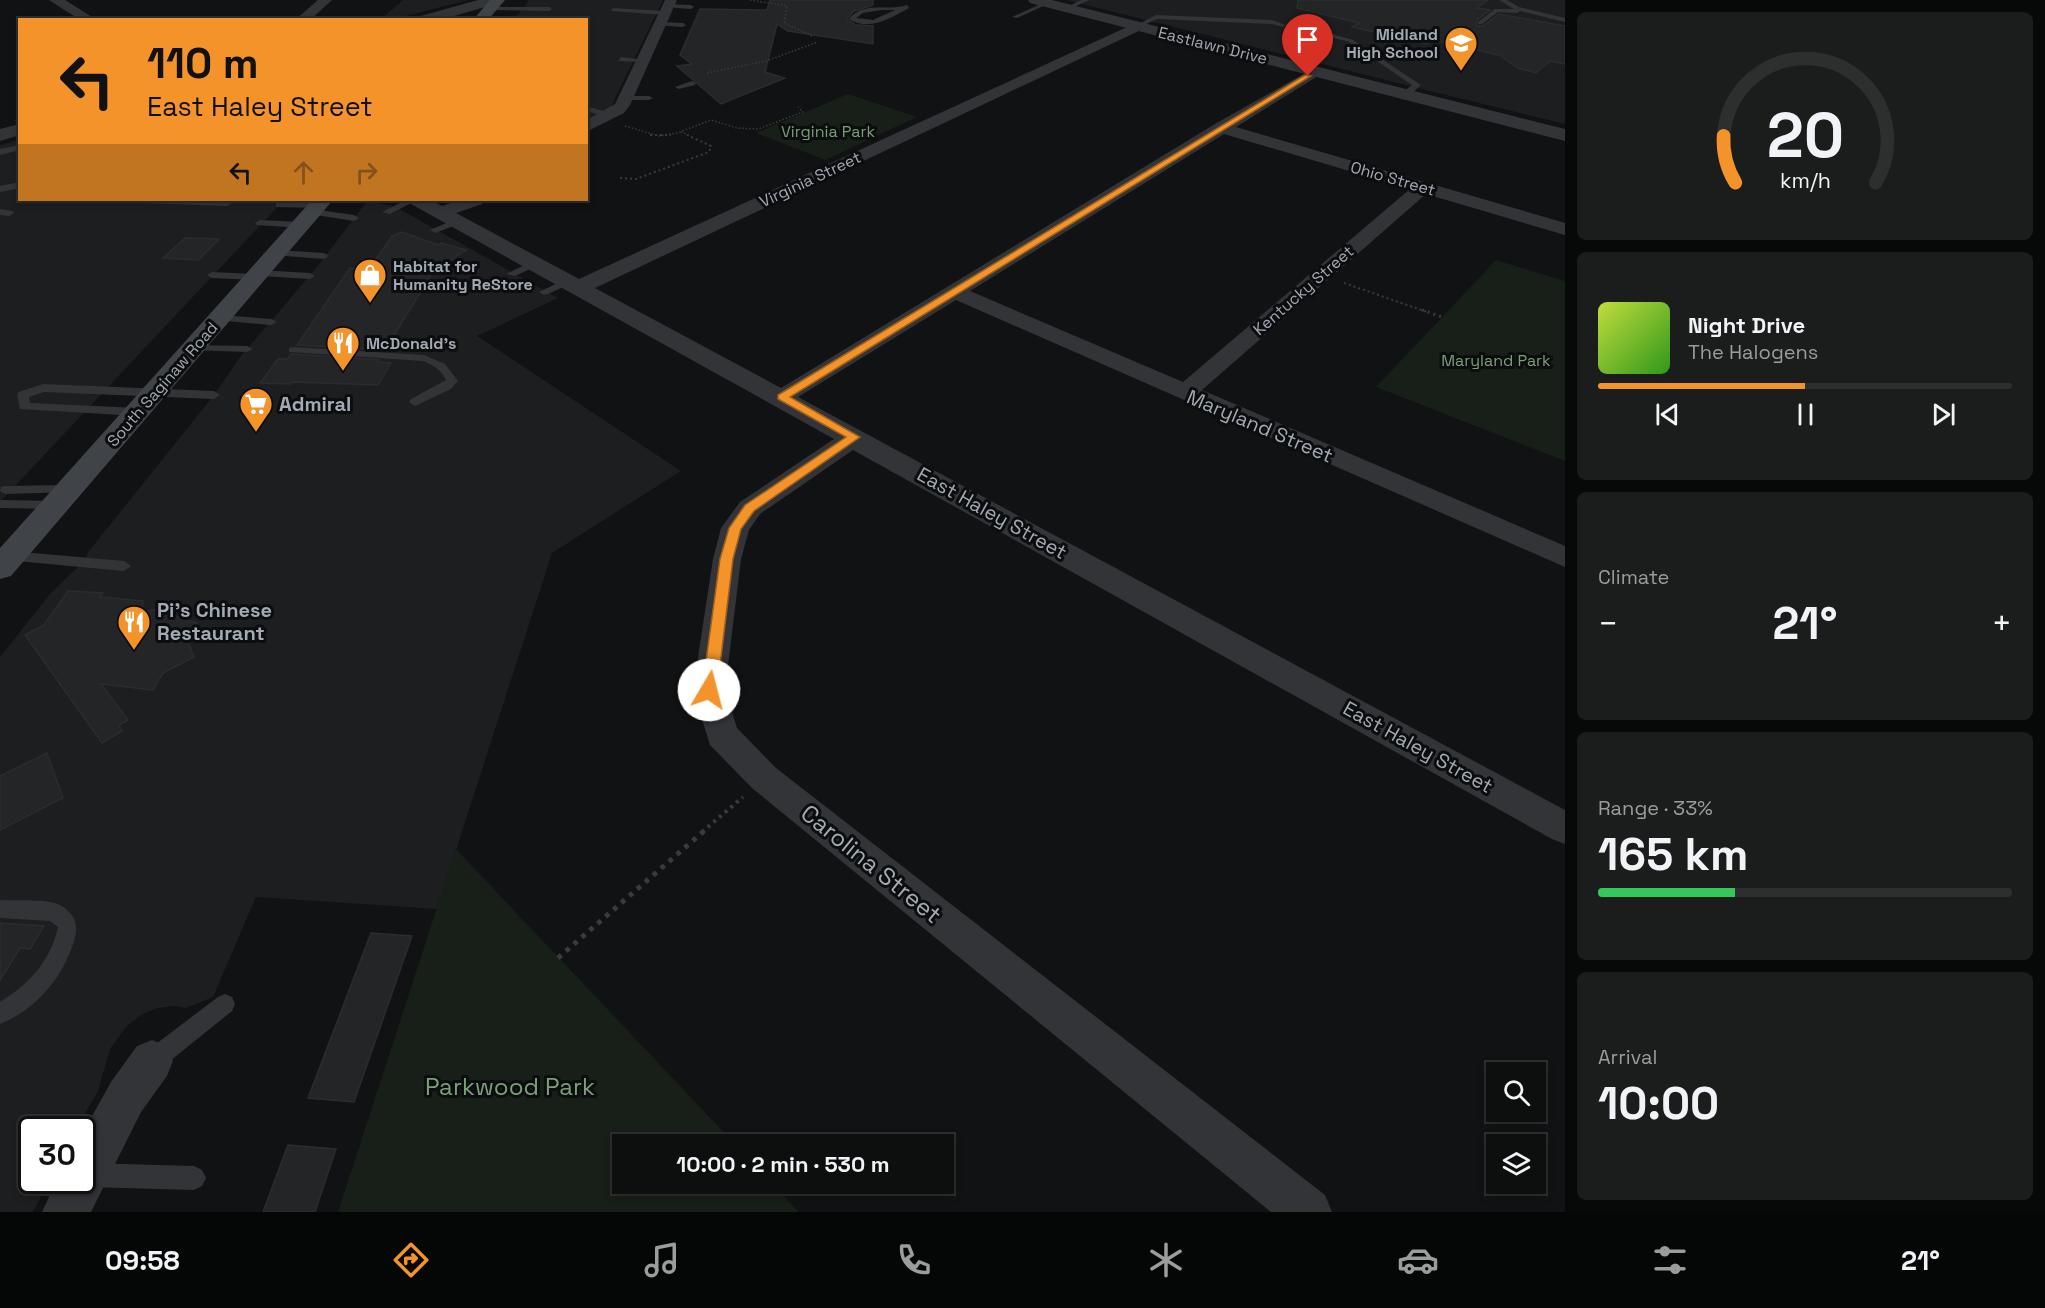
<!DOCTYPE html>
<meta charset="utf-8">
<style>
body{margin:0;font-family:"Space Grotesk",sans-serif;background:#1b1c1c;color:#f1f3f6;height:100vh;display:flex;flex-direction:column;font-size:22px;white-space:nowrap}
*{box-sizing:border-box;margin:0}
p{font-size:20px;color:#9a9c9e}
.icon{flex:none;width:33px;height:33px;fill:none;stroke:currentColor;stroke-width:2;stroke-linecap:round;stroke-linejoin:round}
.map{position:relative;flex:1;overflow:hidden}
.details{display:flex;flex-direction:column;gap:12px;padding:12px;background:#070808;width:480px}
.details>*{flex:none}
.banner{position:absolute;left:18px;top:18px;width:570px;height:183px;border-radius:0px;box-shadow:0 3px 9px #0003,0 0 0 2px #2d2e2e;background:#f3932a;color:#111;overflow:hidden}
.buttons{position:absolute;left:1486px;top:1062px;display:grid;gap:12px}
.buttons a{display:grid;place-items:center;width:60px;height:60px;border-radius:0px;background:#0d0e0e;box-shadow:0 3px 9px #0003,0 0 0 2px #2d2e2e;font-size:30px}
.speed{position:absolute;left:18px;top:1116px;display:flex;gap:12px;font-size:30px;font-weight:700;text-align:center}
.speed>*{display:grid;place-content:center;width:78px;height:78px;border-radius:50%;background:#0d0e0e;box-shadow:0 3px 9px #0003,0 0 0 2px #2d2e2e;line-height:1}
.speed .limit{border:3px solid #111;border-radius:9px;background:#fff;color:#111}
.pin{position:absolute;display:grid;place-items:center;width:51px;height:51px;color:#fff;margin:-62px -26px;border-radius:50% 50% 50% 0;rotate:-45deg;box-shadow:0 0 6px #0007}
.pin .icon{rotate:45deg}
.me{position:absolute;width:66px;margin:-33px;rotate:8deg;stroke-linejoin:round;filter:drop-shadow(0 0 4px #0008)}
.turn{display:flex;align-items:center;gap:21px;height:126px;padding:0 30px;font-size:27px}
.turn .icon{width:78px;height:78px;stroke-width:2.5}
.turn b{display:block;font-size:42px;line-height:51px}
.lanes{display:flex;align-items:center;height:57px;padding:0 30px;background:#0003;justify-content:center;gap:30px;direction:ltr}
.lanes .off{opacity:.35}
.big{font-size:45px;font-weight:700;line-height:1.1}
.details .card{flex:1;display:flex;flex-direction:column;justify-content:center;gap:9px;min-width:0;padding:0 21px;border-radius:9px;background:#1b1c1c}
.details .dial{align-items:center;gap:0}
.dial svg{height:156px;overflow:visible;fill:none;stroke:#2d2e2e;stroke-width:7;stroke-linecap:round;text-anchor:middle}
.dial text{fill:#f1f3f6;stroke:none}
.song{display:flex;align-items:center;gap:18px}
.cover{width:72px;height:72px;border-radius:9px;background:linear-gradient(135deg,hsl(70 70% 55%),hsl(110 70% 35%))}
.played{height:6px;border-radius:3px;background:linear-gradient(90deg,#f3932a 50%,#2d2e2e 50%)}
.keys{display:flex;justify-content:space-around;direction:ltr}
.heat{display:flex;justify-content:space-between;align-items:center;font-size:33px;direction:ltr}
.charge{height:9px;border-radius:4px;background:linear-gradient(90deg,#34c759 33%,#2d2e2e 0)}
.trip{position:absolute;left:612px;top:1134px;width:342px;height:60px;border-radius:0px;background:#0d0e0e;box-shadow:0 3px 9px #0003,0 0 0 2px #2d2e2e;font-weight:700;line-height:60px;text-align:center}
.dock{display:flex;height:96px;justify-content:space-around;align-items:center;background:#050606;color:#9a9c9e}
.dock .icon{width:42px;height:42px}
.dock .active{color:#f3932a}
.dock b{font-size:27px;color:#f1f3f6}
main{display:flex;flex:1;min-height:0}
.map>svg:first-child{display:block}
.built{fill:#1d1e20}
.green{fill:#181e18}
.building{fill:#242527;stroke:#2b2c2f;stroke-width:1.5}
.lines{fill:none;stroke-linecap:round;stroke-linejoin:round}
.path-far4{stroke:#383b3f;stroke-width:1.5;stroke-dasharray:1.5 2;stroke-linecap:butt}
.path-far3{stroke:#383b3f;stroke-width:2;stroke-dasharray:2 3;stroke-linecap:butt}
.path-far2{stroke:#383b3f;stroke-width:3;stroke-dasharray:2 4;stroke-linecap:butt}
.path-far1{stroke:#383b3f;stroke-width:4;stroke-dasharray:3 4.5;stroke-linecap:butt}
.path{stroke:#383b3f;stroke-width:5;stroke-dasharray:4.5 6;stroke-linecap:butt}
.service{fill:#323438;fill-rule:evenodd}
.minor{fill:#323438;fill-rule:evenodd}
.tertiary{fill:#323438;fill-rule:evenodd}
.secondary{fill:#404348;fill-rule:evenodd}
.route{fill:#f3932a;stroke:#9e601b;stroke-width:1.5}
.labels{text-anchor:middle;stroke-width:6;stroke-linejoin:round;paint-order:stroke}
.far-poi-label{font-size:16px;font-weight:bold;fill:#a3aab4;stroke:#0c0d0e;text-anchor:start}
.far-street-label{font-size:16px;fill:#a3aab4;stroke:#0c0d0e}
.far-park-label{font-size:16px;fill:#7c9f79;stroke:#0c0d0e}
.poi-label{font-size:20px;font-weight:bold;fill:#a3aab4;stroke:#0c0d0e;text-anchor:start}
.street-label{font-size:20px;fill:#a3aab4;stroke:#0c0d0e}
.near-street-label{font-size:24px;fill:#a3aab4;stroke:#0c0d0e}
.near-park-label{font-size:24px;fill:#7c9f79;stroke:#0c0d0e}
</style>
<main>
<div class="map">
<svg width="1565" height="1212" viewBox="0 0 1565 1212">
<rect width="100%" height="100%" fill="#111213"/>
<path class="built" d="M403 0H468L395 19H381Z
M529 0H663L610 109 587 118 586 20H514Z
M1066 0H1565V124L1430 91Z
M19 140 20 200H284L0 502V145Z
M368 200 396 207 558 298 477 336 681 471 552 553 437 909 256 897 213 997 186 1008 173 1006 158 1008 142 1014 126 1027 110 1049 98 1091 76 1129 32 1130V1180L49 1181 33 1212H0V657L50 594 83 562 89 551 214 395 240 357 317 267Z"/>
<path class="green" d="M848 94 917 117 825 160 756 133Z
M1496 260 1565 281V461L1376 387Z
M456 849 735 1144H622V1184H772L799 1212H338Z"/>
<path class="building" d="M770 0H873V5L854 11 847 19 856 25 873 26V44L788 31 777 24 765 72 785 78 721 104 677 66 692 64 680 55 700 9 767 10Z
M1298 0H1488L1477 8 1490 10 1477 20 1476 26H1483L1499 14 1565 26V64L1550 61 1536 73 1518 68 1499 55 1433 40 1427 44 1352 27 1359 23 1297 8Z
M402 232 438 245 441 243 466 250 433 272 385 350 297 345 350 268 369 269 392 236Z
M185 238 219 239 198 260 163 258Z
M291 354 379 360 378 362 391 363 378 385 292 382 290 384 260 383 278 359H287Z
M68 591 103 593 100 597 143 601 142 613 167 606 175 616 197 623 186 638 194 657 163 673 153 690 101 684 128 720 119 725 122 731 102 743 25 635 44 625Z
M47 753 63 798 0 830V776Z
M0 923 44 926 30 949 20 948 0 980Z
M371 933 412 936 354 1102 308 1098Z
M288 1145 336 1149 315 1212H263Z"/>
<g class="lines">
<path class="path-far4" d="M750 0 787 6 784 23 812 36
M707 73 766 61 818 42
M625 126 659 136 677 133 711 120 737 128 758 129 803 112 798 107
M681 132 691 136"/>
<path class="path-far3" d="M650 135H671
M620 178 636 179 709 152 711 146 687 135
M1344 283 1427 312"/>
<path class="path-far2" d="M1422 310 1442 317"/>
<path class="path-far1" d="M702 832 743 797"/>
<path class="path" d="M558 958 704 831"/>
<path class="service" d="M1081 0H1089L1070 9 1065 8Z
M1499 0H1507L1519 7 1565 18V22L1520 11 1517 13 1498 12 1482 24H1478V22L1495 9H1514Z
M1045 2 1050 3 1017 18 1012 17Z
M667 4 691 5 694 7 691 9 665 7Z
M907 5 909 8C890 18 870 32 849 19 864 0 887 12 907 5ZM882 10H895L873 20 856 18 863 13Z
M490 7H549L552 9 549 11 488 10Z
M613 8 664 11 667 13 664 15 611 11Z
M1156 15 1272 20 1286 25 1283 27 1272 24 1157 19 1140 27 1135 26Z
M659 22 683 23 686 25 683 27 657 25Z
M1332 34 1353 40 1421 85 1409 96H1403V92L1412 85 1349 42 1330 37Z
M621 57 646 60 642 62 618 61Z
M692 81 696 83 695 85 679 89 675 87Z
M625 96H649L653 98 649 100H622L621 98Z
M586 106 610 113 611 115 607 117 586 111Z
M19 118 20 122H16L15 120Z
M20 145V150L0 155V149Z
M20 182V188L0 192V186Z
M136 200C151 198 223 197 232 203L227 206 141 203Z
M406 200H417L390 214 382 212Z
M279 202H318L323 205 318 208 276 207V203Z
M0 209 12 211 14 213 9 216 0 215Z
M312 209 354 215 359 218 354 221 309 214V210Z
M458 218 463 221 461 223 435 233 430 230Z
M260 220 301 222 306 225 301 228 257 225 255 223Z
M277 250 324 253 329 256 324 259 273 255 272 253Z
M535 260 540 263 539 265 515 276 506 274Z
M259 270 310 273 315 276 310 279 261 276 256 280 212 278 207 275 212 272 254 274Z
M568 278 573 281 572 283 548 294 544 295 539 292Z
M220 315 271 319 277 322 271 325 216 320 215 318Z
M194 345 247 346 253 349 247 352 190 350 188 348Z
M293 347 424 355 445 364 458 381 451 389 415 406 409 402 411 399 446 380C442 370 433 365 423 361L289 352V348Z
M43 384 214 391 220 395 214 399 44 392 29 397 30 403 138 408 144 412 138 416 20 409 17 395 19 392Z
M69 485 74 486 76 489 74 492 6 494 0 491 1 487 6 486Z
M0 500 55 501 62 505 55 509 0 508Z
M10 551 124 561 131 566 124 571 5 560 3 556Z
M0 900C15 901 48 898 60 905 77 915 79 927 73 944 61 980 35 1010 0 1024V1002C29 984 50 962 58 927L50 921 0 918Z
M225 994 232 997 235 1004 232 1011 160 1069 152 1072 144 1069 141 1061 144 1053 218 997Z
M88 1163 194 1166 202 1170 206 1178 202 1186 194 1190 88 1187 79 1180H82V1166Z"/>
<path class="minor" d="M49 0H65L97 20H80Z
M318 0H332L310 20H295Z
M665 0H677L630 105 624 113 586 132V120L615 104Z
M1138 22 1145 26 1143 29 595 288 781 388 1215 124 1316 67 1321 68 1323 71 1321 74 1236 127 1565 223V235L1426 194 1202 390 1565 546V567L956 300 798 397 1565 810V844L1552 839 853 450 760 514 749 530 741 559 725 690 737 728 776 768 1325 1195 1332 1212H1271L752 788 710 745 693 690 713 559 721 528 740 502 834 439 411 204 409 200H431L442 206 459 200H484L482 204 456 213 579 279ZM1224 134 1410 189 1183 382 970 291Z
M152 1040 167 1046 173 1061 167 1076 141 1112 91 1212H42L57 1180H82V1134L111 1082 137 1046Z"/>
<path class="tertiary" d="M478 0H501L499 3 440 20H415L417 17Z
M1028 0H1052L1565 129V141L1030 3Z
M20 124V135L0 141V129Z"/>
<path class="secondary" d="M490 0H505L488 20H473Z
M312 200H333L11 576 0 579V548Z"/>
</g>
<path class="route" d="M1305 75 1311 76 790 397 860 437 754 511 741 529 733 559 717 690 714 694H704L702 690 720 559 729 528 745 505 846 437 778 399V395Z"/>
<defs>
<g id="school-pin" transform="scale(1.725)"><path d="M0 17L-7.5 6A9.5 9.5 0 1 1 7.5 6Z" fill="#f3932a" stroke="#0c0d0e"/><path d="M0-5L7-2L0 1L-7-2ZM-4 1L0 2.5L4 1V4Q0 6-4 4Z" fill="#fff"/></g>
<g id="shop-pin" transform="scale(1.725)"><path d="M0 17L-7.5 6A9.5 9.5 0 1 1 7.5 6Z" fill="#f3932a" stroke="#0c0d0e"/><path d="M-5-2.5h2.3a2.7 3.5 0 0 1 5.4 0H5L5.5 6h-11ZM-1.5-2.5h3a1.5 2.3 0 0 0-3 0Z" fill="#fff"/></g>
<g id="restaurant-pin" transform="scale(1.725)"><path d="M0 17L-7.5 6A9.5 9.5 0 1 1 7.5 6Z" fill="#f3932a" stroke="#0c0d0e"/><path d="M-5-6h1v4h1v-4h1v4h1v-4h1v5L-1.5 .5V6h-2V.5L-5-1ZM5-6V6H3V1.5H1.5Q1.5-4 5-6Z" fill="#fff"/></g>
<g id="supermarket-pin" transform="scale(1.725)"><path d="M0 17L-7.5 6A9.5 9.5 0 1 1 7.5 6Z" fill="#f3932a" stroke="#0c0d0e"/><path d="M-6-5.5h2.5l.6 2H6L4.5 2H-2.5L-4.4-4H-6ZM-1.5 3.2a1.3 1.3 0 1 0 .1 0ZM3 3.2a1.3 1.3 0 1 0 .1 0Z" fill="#fff"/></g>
</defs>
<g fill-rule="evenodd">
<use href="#school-pin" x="1461" y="43"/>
<use href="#shop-pin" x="370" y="275"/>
<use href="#restaurant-pin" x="343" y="343"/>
<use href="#supermarket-pin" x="256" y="404"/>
<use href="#restaurant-pin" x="134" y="622"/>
</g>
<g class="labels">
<g class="far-poi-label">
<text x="1438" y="40" text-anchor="end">Midland<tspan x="1438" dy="18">High School</tspan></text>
<text x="393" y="272">Habitat for<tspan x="393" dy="18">Humanity ReStore</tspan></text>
<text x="366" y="349">McDonald's</text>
</g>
<g class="far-street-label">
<text transform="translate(1213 45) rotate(14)" y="6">Eastlawn Drive</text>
<text transform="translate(1393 178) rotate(16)" y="6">Ohio Street</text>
<text transform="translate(810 179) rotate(-25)" y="6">Virginia Street</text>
<text transform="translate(1303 290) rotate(-41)" y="6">Kentucky Street</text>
<text transform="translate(162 384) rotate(-49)" y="6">South Saginaw Road</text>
</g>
<g class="far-park-label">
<text x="828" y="137">Virginia Park</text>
<text x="1496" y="366">Maryland Park</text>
</g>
<g class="poi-label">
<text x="279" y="411">Admiral</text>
<text x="157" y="617">Pi's Chinese<tspan x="157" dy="23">Restaurant</tspan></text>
</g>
<g class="street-label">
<text transform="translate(1260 426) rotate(23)" y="7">Maryland Street</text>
<text transform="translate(992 513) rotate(29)" y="7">East Haley Street</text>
<text transform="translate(1418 747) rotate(29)" y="7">East Haley Street</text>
</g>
<g class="near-street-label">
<text transform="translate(871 864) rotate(39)" y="8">Carolina Street</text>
</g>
<g class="near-park-label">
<text x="510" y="1095">Parkwood Park</text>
</g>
</g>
</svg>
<div class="buttons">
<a><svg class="icon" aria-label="search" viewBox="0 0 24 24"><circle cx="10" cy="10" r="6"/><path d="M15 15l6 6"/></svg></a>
<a><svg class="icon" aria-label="layers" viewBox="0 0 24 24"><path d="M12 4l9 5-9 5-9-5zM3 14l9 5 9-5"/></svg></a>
</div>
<div class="speed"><div class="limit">30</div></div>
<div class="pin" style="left:1308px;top:76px;background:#d93025"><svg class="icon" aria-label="arrive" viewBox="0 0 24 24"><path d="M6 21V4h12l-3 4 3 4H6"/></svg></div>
<svg class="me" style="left:709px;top:690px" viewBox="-20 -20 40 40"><circle r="19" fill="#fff"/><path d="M0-13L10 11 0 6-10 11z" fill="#f3932a"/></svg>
<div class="trip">10:00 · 2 min · 530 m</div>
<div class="banner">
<div class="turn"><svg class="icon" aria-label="left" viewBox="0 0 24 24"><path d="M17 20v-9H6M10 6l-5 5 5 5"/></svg><div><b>110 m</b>East Haley Street</div></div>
<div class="lanes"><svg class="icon" aria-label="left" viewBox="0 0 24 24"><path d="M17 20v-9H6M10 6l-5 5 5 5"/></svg><svg class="icon off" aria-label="ahead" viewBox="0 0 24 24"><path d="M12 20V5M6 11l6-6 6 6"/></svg><svg class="icon off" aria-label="right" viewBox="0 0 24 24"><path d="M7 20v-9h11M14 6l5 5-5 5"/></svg></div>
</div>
</div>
<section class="details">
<div class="card dial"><svg viewBox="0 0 100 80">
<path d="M14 69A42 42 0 1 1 86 69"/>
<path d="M14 69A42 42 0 0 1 8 45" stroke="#f3932a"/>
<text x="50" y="56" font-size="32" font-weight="700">20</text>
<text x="50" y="72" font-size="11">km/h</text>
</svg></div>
<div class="card">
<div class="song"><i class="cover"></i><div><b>Night Drive</b><p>The Halogens</p></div></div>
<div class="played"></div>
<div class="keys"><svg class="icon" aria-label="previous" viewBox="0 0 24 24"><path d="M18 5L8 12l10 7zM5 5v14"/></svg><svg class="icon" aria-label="pause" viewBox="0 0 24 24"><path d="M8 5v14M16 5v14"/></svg><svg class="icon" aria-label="next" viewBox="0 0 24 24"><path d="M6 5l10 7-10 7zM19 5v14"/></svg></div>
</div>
<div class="card"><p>Climate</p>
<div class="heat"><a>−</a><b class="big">21°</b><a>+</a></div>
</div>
<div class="card"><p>Range · 33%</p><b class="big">165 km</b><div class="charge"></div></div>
<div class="card"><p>Arrival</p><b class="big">10:00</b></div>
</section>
</main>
<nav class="dock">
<b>09:58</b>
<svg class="icon active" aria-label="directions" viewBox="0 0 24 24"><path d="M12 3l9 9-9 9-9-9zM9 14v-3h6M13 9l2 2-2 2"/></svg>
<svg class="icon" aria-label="music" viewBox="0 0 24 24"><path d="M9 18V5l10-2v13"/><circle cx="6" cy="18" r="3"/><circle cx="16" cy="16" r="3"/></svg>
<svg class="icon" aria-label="phone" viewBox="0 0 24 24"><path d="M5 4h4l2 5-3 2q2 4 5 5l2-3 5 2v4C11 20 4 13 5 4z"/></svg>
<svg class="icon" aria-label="climate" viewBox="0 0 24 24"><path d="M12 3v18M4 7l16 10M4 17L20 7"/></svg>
<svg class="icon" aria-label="car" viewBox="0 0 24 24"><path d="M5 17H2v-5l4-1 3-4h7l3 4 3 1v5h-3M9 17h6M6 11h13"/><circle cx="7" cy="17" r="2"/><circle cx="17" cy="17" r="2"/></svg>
<svg class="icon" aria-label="filters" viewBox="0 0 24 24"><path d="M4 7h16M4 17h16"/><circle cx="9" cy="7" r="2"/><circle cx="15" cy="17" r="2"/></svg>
<b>21°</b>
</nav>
